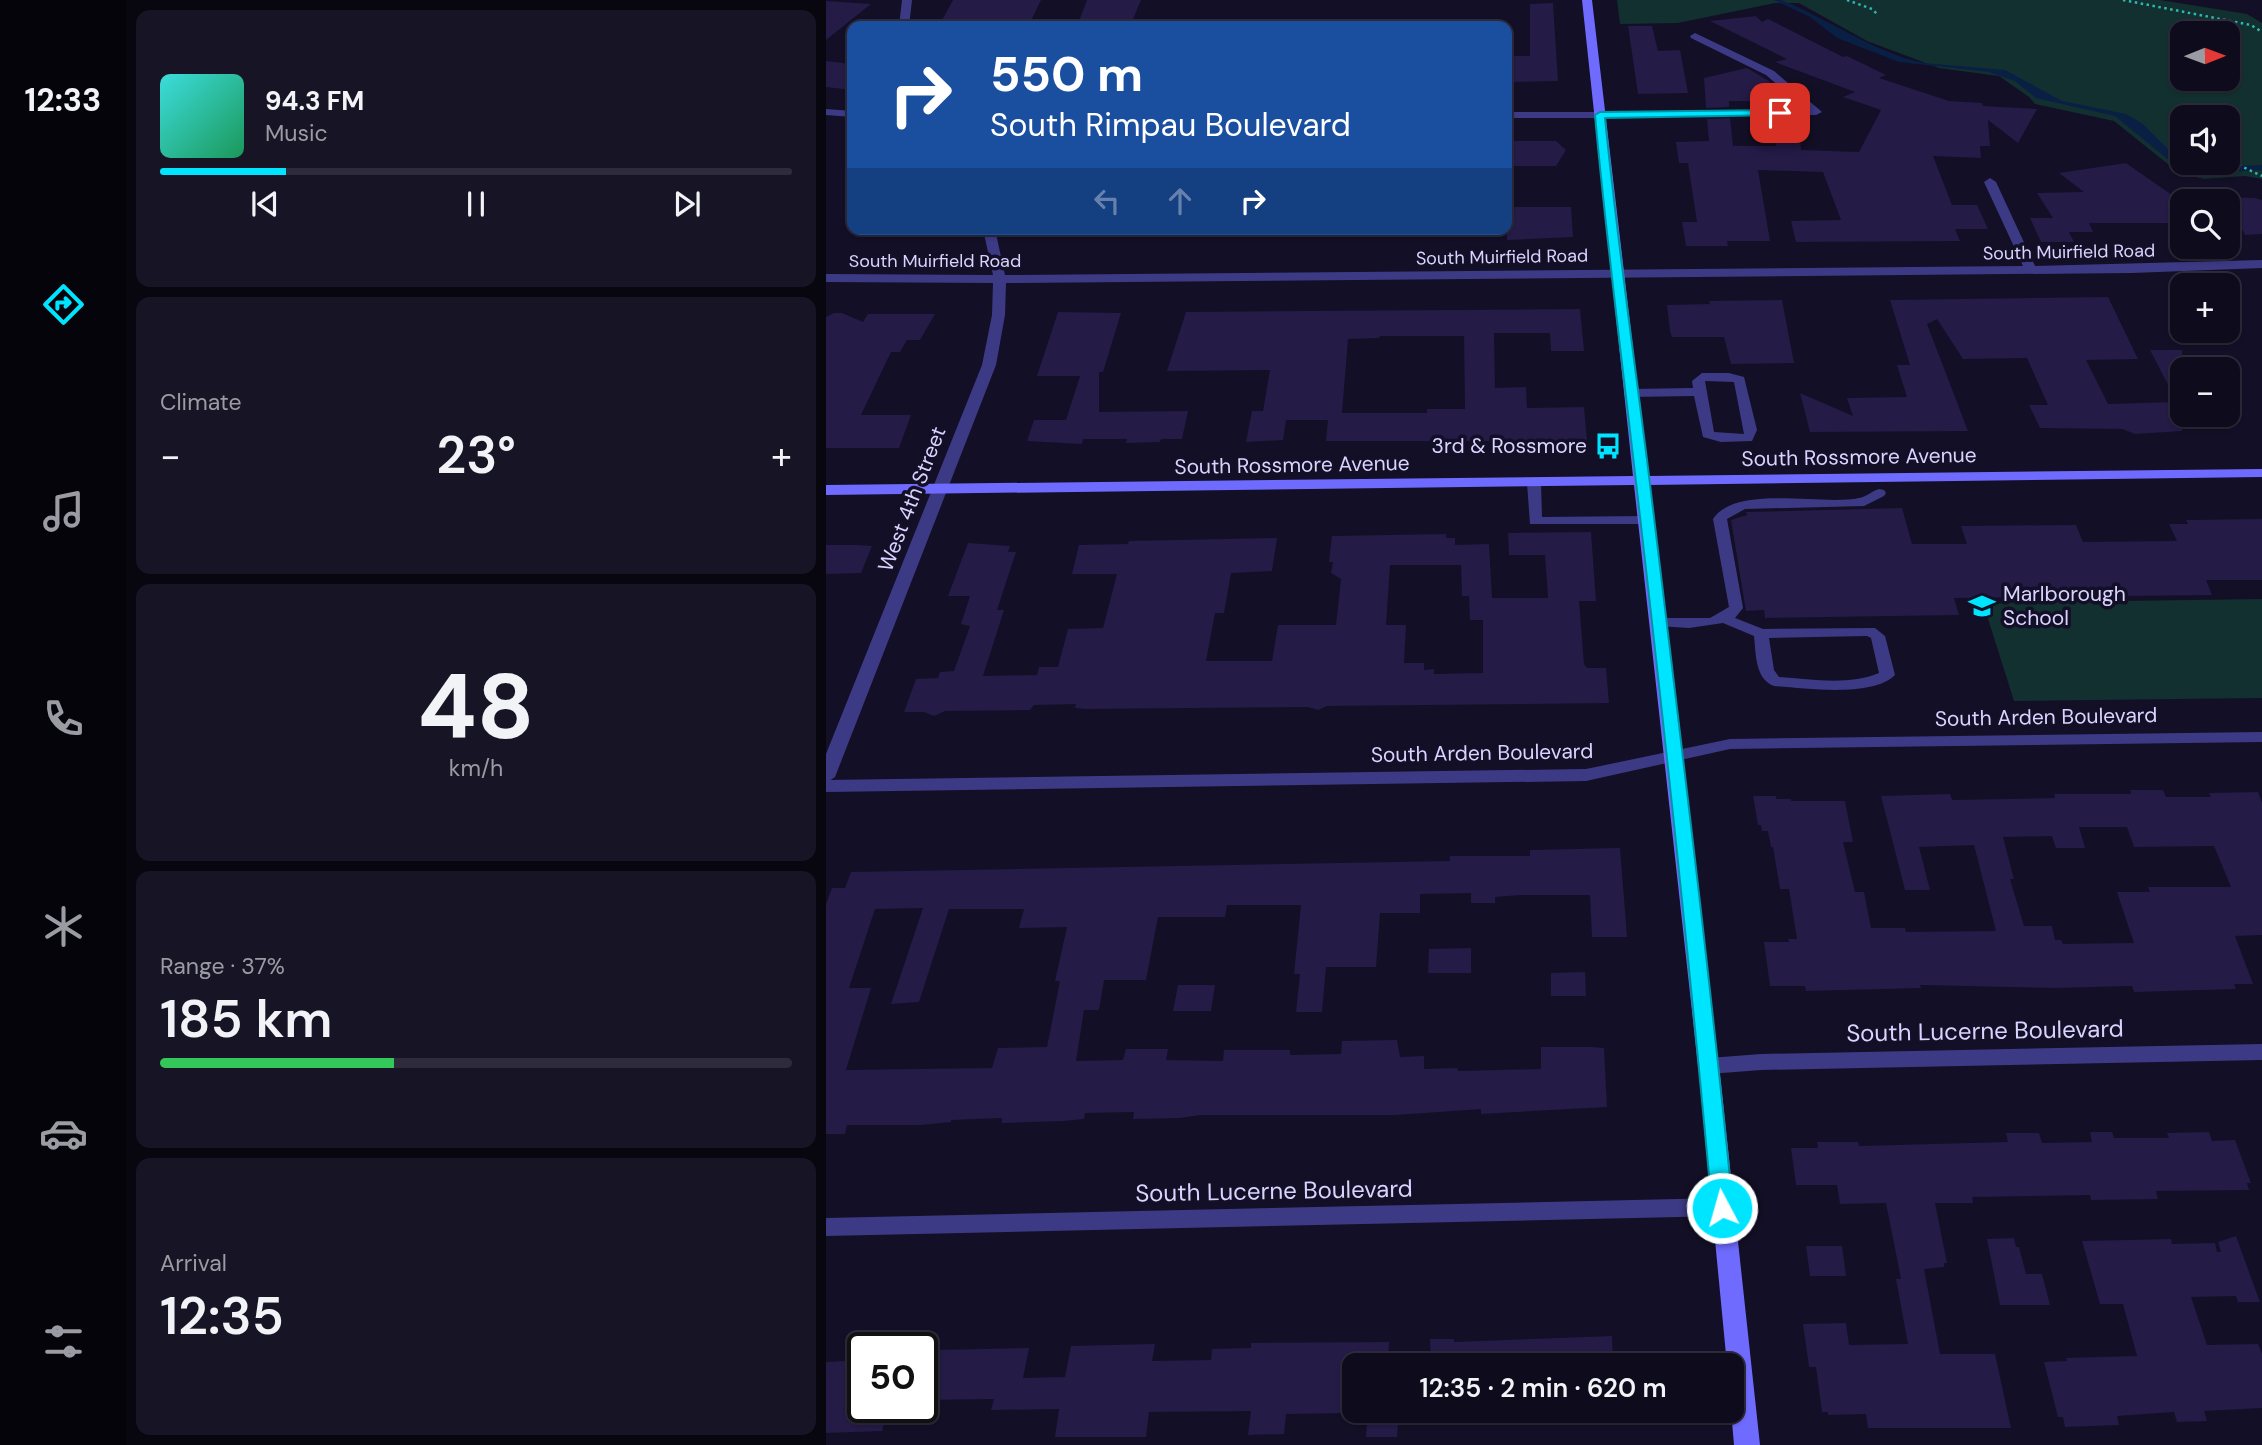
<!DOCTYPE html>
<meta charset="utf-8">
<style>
body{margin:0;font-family:"DM Sans",sans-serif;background:#171425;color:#f1f3f6;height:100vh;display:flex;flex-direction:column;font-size:26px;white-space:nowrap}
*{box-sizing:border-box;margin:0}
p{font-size:23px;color:#9b9ba3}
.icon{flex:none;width:38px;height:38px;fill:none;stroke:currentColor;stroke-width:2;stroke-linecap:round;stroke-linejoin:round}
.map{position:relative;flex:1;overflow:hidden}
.panel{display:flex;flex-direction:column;gap:10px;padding:10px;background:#08060f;width:700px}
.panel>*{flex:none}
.top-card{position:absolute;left:21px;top:21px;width:665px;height:214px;border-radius:14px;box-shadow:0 2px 5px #0004,0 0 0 2px #2e2b3b;background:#1a4fa0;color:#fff;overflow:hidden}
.needle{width:46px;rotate:89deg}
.tools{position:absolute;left:1344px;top:21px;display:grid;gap:14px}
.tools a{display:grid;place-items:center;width:70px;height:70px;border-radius:14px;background:#0e0b1c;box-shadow:0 2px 5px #0004,0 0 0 2px #2e2b3b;font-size:35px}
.speed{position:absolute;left:21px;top:1332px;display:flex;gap:14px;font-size:35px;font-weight:700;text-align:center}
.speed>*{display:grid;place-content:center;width:91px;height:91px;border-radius:50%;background:#0e0b1c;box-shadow:0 2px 5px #0004,0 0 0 2px #2e2b3b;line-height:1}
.speed .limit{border:4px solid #111;border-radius:10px;background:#fff;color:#111}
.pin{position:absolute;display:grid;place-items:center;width:60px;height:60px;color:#fff;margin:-30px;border-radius:14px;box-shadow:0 4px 10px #0006}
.me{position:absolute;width:77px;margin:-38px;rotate:354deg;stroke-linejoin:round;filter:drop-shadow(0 0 5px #0008)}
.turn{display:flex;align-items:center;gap:24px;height:147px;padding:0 28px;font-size:32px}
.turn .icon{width:91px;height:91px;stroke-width:2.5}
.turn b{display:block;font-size:49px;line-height:60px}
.lanes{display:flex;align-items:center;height:66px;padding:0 28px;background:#0003;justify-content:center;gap:35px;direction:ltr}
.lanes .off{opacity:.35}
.big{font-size:52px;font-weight:600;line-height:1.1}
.panel .card{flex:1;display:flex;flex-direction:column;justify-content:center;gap:10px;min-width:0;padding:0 24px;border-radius:14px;background:#171425}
.panel .dial{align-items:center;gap:0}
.dial b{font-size:91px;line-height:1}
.song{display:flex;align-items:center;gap:21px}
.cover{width:84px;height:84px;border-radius:10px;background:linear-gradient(135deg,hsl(180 70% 55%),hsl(150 70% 35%))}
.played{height:7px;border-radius:4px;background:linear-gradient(90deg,#00e5ff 20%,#2e2b3b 20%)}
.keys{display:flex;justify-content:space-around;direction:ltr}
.heat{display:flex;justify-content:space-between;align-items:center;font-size:38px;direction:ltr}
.charge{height:10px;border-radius:5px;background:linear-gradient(90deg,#34c759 37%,#2e2b3b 0)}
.trip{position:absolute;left:516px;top:1353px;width:402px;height:70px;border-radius:14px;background:#0e0b1c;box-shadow:0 2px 5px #0004,0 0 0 2px #2e2b3b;font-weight:600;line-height:70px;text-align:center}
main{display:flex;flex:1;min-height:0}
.tabs{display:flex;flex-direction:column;width:126px;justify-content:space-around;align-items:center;background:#06040b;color:#9b9ba3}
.tabs .icon{width:49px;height:49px}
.tabs .on{color:#00e5ff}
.tabs b{font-size:32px;color:#f1f3f6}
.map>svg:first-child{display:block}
.green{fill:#12302f;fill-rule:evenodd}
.water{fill:#0a1f44}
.building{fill:#241b47;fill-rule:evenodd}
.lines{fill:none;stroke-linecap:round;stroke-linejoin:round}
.path{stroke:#2fb8b0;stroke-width:2.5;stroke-dasharray:2.5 3.5;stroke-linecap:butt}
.service{fill:#3d3a85;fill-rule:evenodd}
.minor{fill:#3d3a85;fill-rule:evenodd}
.tertiary{fill:#3d3a85;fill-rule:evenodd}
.secondary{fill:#6f6bff;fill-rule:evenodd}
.route{fill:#00e5ff;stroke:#0095a6;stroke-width:2}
.labels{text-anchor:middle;stroke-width:7;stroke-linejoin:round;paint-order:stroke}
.far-street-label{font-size:18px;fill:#d9d4ff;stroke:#130f26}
.poi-label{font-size:21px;fill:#d9d4ff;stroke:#130f26;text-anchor:end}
.street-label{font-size:21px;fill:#d9d4ff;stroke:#130f26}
.near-street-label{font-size:24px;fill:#d9d4ff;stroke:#130f26}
</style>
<main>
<nav class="tabs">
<b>12:33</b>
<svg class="icon on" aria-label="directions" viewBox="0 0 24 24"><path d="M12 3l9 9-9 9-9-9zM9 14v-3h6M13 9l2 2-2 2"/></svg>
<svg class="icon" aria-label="music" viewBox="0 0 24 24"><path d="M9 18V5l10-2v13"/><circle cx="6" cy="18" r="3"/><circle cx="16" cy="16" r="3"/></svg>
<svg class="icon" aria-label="phone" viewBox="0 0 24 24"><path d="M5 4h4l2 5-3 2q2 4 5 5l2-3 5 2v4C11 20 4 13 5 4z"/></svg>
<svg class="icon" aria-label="climate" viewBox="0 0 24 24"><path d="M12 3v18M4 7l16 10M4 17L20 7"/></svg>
<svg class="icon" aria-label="car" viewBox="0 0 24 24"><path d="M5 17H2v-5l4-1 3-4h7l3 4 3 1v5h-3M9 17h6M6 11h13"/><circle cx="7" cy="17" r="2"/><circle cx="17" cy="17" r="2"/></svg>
<svg class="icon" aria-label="filters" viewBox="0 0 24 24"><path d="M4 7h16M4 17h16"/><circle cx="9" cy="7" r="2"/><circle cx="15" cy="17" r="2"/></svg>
</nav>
<section class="panel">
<div class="card">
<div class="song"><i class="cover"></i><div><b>94.3 FM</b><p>Music</p></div></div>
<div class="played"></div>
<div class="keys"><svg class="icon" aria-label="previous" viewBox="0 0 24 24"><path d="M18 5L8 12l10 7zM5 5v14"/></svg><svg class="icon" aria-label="pause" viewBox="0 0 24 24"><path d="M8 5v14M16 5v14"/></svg><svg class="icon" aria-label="next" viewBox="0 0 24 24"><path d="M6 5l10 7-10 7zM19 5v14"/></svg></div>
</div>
<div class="card"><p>Climate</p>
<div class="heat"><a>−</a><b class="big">23°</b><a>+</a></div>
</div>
<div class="card dial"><b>48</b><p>km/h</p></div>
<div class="card"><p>Range · 37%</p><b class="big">185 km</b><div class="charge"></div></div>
<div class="card"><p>Arrival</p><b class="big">12:35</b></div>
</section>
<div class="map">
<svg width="1436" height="1445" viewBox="0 0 1436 1445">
<rect width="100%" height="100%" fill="#130f26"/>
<path class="green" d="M791 0H1334L1421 14 1436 23V179L1419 176 1378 179 1353 173 1288 121 1209 104 1203 97 1173 76 1113 68 1041 41 973 3H949L852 23 794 24ZM1356 33H1402V79H1356ZM1356 117H1402V163H1356Z
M1436 599V698L1188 701 1157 603Z"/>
<path class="water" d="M948 0H955L972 7 1048 46 1078 58 1098 63 1179 70 1236 101 1300 114 1317 124 1356 163 1385 167 1436 165V170L1384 173 1350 166 1289 116 1210 98 1189 81 1163 72 1073 62 1011 38 984 17Z"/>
<path class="building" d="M127 0H215L203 25 113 26Z
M261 0H315L304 26H251Z
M0 1 45 4 0 40Z
M727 3 732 81 681 82V56H704V4Z
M930 16 936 22 942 19 1017 57 1021 56 1060 75 1053 78 1123 101 1156 103 1157 106 1211 109 1192 143 1162 120 1164 146H1154L1155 158 1107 156 1126 205H1151L1162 229H1129L1134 241 970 242 965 221 1015 220 997 172 932 170 944 241H901L902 246H860L856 222H871L862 163H853L850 142 883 141 881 119 904 118 907 146H950V137L974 138 975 150 1033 152 1055 110 1017 97 1029 92 949 62 961 59 884 21Z
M802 26H826L832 51 854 50 862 93 812 94Z
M0 61 26 64V90L0 87Z
M921 68 943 81 948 101H903V107L880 108 878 78Z
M681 141H730L740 150 730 166H681Z
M1300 163 1356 202V223H1263L1267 232H1243L1248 242H1215L1204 218H1227L1211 193 1258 192 1233 173Z
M1398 197 1429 198 1436 200V234L1419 235Z
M681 207H745L747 237 681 240Z
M1282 297 1312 359 1260 360 1282 404 1351 402 1324 350H1356V431L1309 434 1296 429 1214 428 1203 405H1222L1201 358 1137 359 1111 319 1101 324 1142 431 984 432 974 393 1027 416 1021 398 1081 397 1071 365H1084L1064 300Z
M956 300 968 363 905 364 898 337H846L844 331 841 305 884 304 883 301Z
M754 309 758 351H725L724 333H668L669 388 700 387 701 408 758 407 761 441H500L502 420H460L457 440 420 442 426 411H437L444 370 341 371 360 312ZM554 336H638L639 409H601V413H516L522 339 553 338Z
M232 312 295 313 277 372H273V412L362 411 356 439H335L334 442 300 443 301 439H257L256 444 201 441 208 420H240L254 376H211Z
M8 313H16L37 322 42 314H109L94 340H81L74 352H65L35 415H85L73 448H0V317Z
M1076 508 1086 544H1141L1135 526 1250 525 1257 542 1351 541 1343 524H1362L1360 520 1436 519V580H1380L1386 595 1128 598 1133 615 939 618 938 610 920 611 905 520 921 515 920 512Z
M765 532 770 601H753L758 664 761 668H780L783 703 501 706 492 710 482 707 260 709 249 708 250 704 208 705 204 710 119 711 108 716 98 712H78L90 679 112 678 114 672 128 671 144 626 135 624 144 596H122L142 543 184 546 182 552H190L171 610H178L157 676 211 675 213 667H232L242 629 277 628 291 574H246L253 545 302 544 303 541 451 538 446 571 405 573 398 613H389L380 661H446L452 625H510L515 579 505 573 507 562H503L506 536 620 534V538H629V545L663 544 666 598H722L719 555H683L682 533ZM564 565H635L636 596H643L644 620H657V673L608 674V669L598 670V663H578L580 625H560Z
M0 545H31L46 546 35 573 0 574Z
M1304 790H1337L1340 797H1385L1383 793 1432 792 1436 803V935L1409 936 1427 984H1408L1410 989 1308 992 1306 986 1227 988 1094 985 1095 988 980 991 979 986H944L938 942H963L962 939H971L963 889H954L947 847H945L942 831H936L935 825H932L927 796H950V799H965V801H1019L1027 842H1017L1029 892H1038L1045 928H1079L1080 932 1170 931 1148 845 1093 847 1104 890H1079L1055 796 1124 794 1126 800 1229 798 1228 794H1305ZM1253 827H1301L1308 847 1388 846 1405 887H1322L1324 892H1291L1308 943 1237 944 1235 940H1229L1226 926H1198L1184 879H1188L1177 837 1226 836 1230 848H1259Z
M794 848 801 937H766L764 895H695L669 897V903H645V893L594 894V913H554L550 967H500L496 1012H470L474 974H468L475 905H401L399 917H332L320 980H278L273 1010H258L250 1061 297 1060 300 1049H342L340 1060 397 1061 398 1050H464V1055L515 1054 516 1041 571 1040 574 1057 598 1056V1069L631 1068 632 1071 715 1069V1047H766L778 1048 781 1107 655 1114V1109L570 1115H374L354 1118 307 1119 308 1112 259 1113 258 1119 238 1121 176 1123V1118L125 1120V1122L95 1125H21L19 1134H0V904L6 888H19L25 872 624 861V856H704V850ZM97 908 65 1004 93 1002 123 909H198L193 928 241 927 229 981H234L221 1047 172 1048 166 1068 20 1070 45 988H23L49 909Z
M645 948V973H602L603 949Z
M759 972 760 996H725V973Z
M352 985H389L385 1011H347Z
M1264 1132H1286L1288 1138H1343L1341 1133 1383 1132 1386 1141 1409 1140 1425 1183H1421L1423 1190 1330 1191 1332 1199 1265 1200 1264 1195 1146 1197 1147 1203H1109L1121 1263H1118V1267L1098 1269 1114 1354H1169L1185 1428H1042L1040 1414 1002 1415V1412H996L990 1367H983L977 1324 1020 1323 1023 1345 1082 1344 1070 1279H1075L1060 1203 1014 1204 1011 1185H970L965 1148H992L991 1142H1032L1033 1146 1182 1142 1180 1133H1213L1216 1143 1266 1142Z
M1410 1236 1434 1302H1412L1410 1296 1365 1297 1381 1345 1432 1344 1436 1354V1408L1378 1411 1381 1421 1351 1422 1348 1412 1291 1416 1293 1425 1239 1427 1237 1417H1232L1218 1362 1241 1361 1240 1358 1311 1356 1297 1304H1274L1256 1241 1345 1239 1346 1244 1389 1243 1391 1252H1395L1392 1242Z
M1188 1238 1190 1247H1193L1200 1274H1216L1224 1305H1174L1161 1239Z
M980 1246H1016L1020 1276H984Z
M786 1336 787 1365H605L604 1339H628V1342Z
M563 1342 562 1365H528V1413L460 1414 458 1434 422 1435 425 1411 323 1412 320 1437H229L233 1409 165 1410 168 1399 96 1400 107 1350 203 1348 197 1378 239 1377 245 1346 329 1344 326 1361 385 1360 386 1349 425 1348V1343Z
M37 1360V1407H62L56 1431 0 1433V1362Z
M542 1410H573L571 1437H540Z"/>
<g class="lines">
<path class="path" d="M1021 0 1046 9 1052 15
M1297 0 1425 25 1436 32
M1402 160 1436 176"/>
<path class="service" d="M876 373H903L918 377 931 430 926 441 895 442 877 437 868 396 805 397 799 393 805 389 867 388 866 381ZM879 381 908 382 918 434 888 432Z
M708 479 715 483 716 517 821 516 828 520 821 524H704L701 483Z
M1053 489 1058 490 1060 493 1058 496 1038 506 919 509 901 519 917 608 909 618 937 629 1049 628 1059 636 1069 675C1046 698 978 688 948 686 929 679 930 654 928 636L897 623 863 628 832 626 825 622 832 618H884L903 607 887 519C910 484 996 506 1033 498 1040 497 1046 491 1053 489ZM1041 636 1045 638 1053 673C1022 686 985 679 953 677L948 670 943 638Z"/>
<path class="minor" d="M76 0H86L83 26H73Z
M869 33 948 71 996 112 990 115 770 117V113L774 112 980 109 940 75 865 38 864 36Z
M1164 178 1170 182 1209 266 1436 260V268L1306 273 180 283 179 315 170 365 9 777 0 783V754L156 365 166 315 167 283 0 282V274L167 275 157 229H169L179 275 1197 266 1158 182Z
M1436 1044V1060L935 1070 883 1074 876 1071 872 1066 876 1061 883 1058 935 1054Z
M896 1198 904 1201 907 1207 904 1213 896 1216 0 1236V1218Z"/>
<path class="tertiary" d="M0 109 26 111V117L0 115Z
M681 112H774L780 115 774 118H681Z
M1436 732V742L904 749 760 781 0 792V780L760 769 904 739Z"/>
<path class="secondary" d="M756 0H766L822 476 1436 469V477L823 485 895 1084 934 1445H908L905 1410 906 1365H901L874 1084 808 485 0 495V485L807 476Z"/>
</g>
<path class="route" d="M954 110 959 113 957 115 779 118C791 240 809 362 824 484 853 725 883 966 907 1208L904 1213 896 1216 889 1213 886 1208C864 965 838 724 810 482 796 360 780 238 769 115L774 112Z"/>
<defs>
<g id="bus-bare" transform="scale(2.1)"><path d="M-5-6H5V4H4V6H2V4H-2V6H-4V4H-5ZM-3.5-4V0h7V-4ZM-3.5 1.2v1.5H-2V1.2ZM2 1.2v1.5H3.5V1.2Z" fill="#00e5ff" stroke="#130f26" stroke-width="2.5" paint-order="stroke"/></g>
<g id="school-bare" transform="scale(2.1)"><path d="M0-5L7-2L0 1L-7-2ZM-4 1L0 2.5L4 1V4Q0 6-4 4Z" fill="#00e5ff" stroke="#130f26" stroke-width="2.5" paint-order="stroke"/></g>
</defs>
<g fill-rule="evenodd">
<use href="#bus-bare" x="782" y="446"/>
<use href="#school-bare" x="1156" y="606"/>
</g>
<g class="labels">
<g class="far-street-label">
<text transform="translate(1243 252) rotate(-1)" y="6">South Muirfield Road</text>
<text transform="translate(676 257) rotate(-1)" y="6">South Muirfield Road</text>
<text x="109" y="267">South Muirfield Road</text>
</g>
<g class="poi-label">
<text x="761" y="453">3rd &amp; Rossmore</text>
<text x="1177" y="601" text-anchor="start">Marlborough<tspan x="1177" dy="24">School</tspan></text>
</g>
<g class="street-label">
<text transform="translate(1033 457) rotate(-1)" y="7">South Rossmore Avenue</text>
<text transform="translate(466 465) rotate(-1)" y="7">South Rossmore Avenue</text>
<text transform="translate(86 499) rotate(-69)" y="7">West 4th Street</text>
<text transform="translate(1220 717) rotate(-1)" y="7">South Arden Boulevard</text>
<text transform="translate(656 753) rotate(-1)" y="7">South Arden Boulevard</text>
</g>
<g class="near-street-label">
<text transform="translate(1159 1031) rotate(-1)" y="8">South Lucerne Boulevard</text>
<text transform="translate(448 1191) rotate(-1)" y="8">South Lucerne Boulevard</text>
</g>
</g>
</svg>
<div class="tools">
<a><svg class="needle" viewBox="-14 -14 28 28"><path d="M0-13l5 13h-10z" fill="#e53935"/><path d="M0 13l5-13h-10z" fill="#9b9ba3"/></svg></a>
<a><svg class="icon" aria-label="sound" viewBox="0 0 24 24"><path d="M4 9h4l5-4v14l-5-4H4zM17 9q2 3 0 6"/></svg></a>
<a><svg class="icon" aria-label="search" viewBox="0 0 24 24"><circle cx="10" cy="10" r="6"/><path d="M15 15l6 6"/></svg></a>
<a>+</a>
<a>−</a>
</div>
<div class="speed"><div class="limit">50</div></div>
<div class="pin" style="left:954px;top:113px;background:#d93025"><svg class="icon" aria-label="arrive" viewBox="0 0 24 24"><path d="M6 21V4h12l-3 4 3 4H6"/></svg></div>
<svg class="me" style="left:896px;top:1208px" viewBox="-20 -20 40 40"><circle r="17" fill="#00e5ff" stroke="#fff" stroke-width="3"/><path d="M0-11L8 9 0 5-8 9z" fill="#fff"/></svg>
<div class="trip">12:35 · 2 min · 620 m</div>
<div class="top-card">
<div class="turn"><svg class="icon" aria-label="right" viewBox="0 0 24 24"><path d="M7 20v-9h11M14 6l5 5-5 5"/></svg><div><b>550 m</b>South Rimpau Boulevard</div></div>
<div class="lanes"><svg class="icon off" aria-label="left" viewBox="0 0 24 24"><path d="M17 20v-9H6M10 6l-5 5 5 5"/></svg><svg class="icon off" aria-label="ahead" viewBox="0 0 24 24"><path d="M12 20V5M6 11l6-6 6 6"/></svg><svg class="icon" aria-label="right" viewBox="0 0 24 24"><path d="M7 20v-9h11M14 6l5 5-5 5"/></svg></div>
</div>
</div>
</main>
